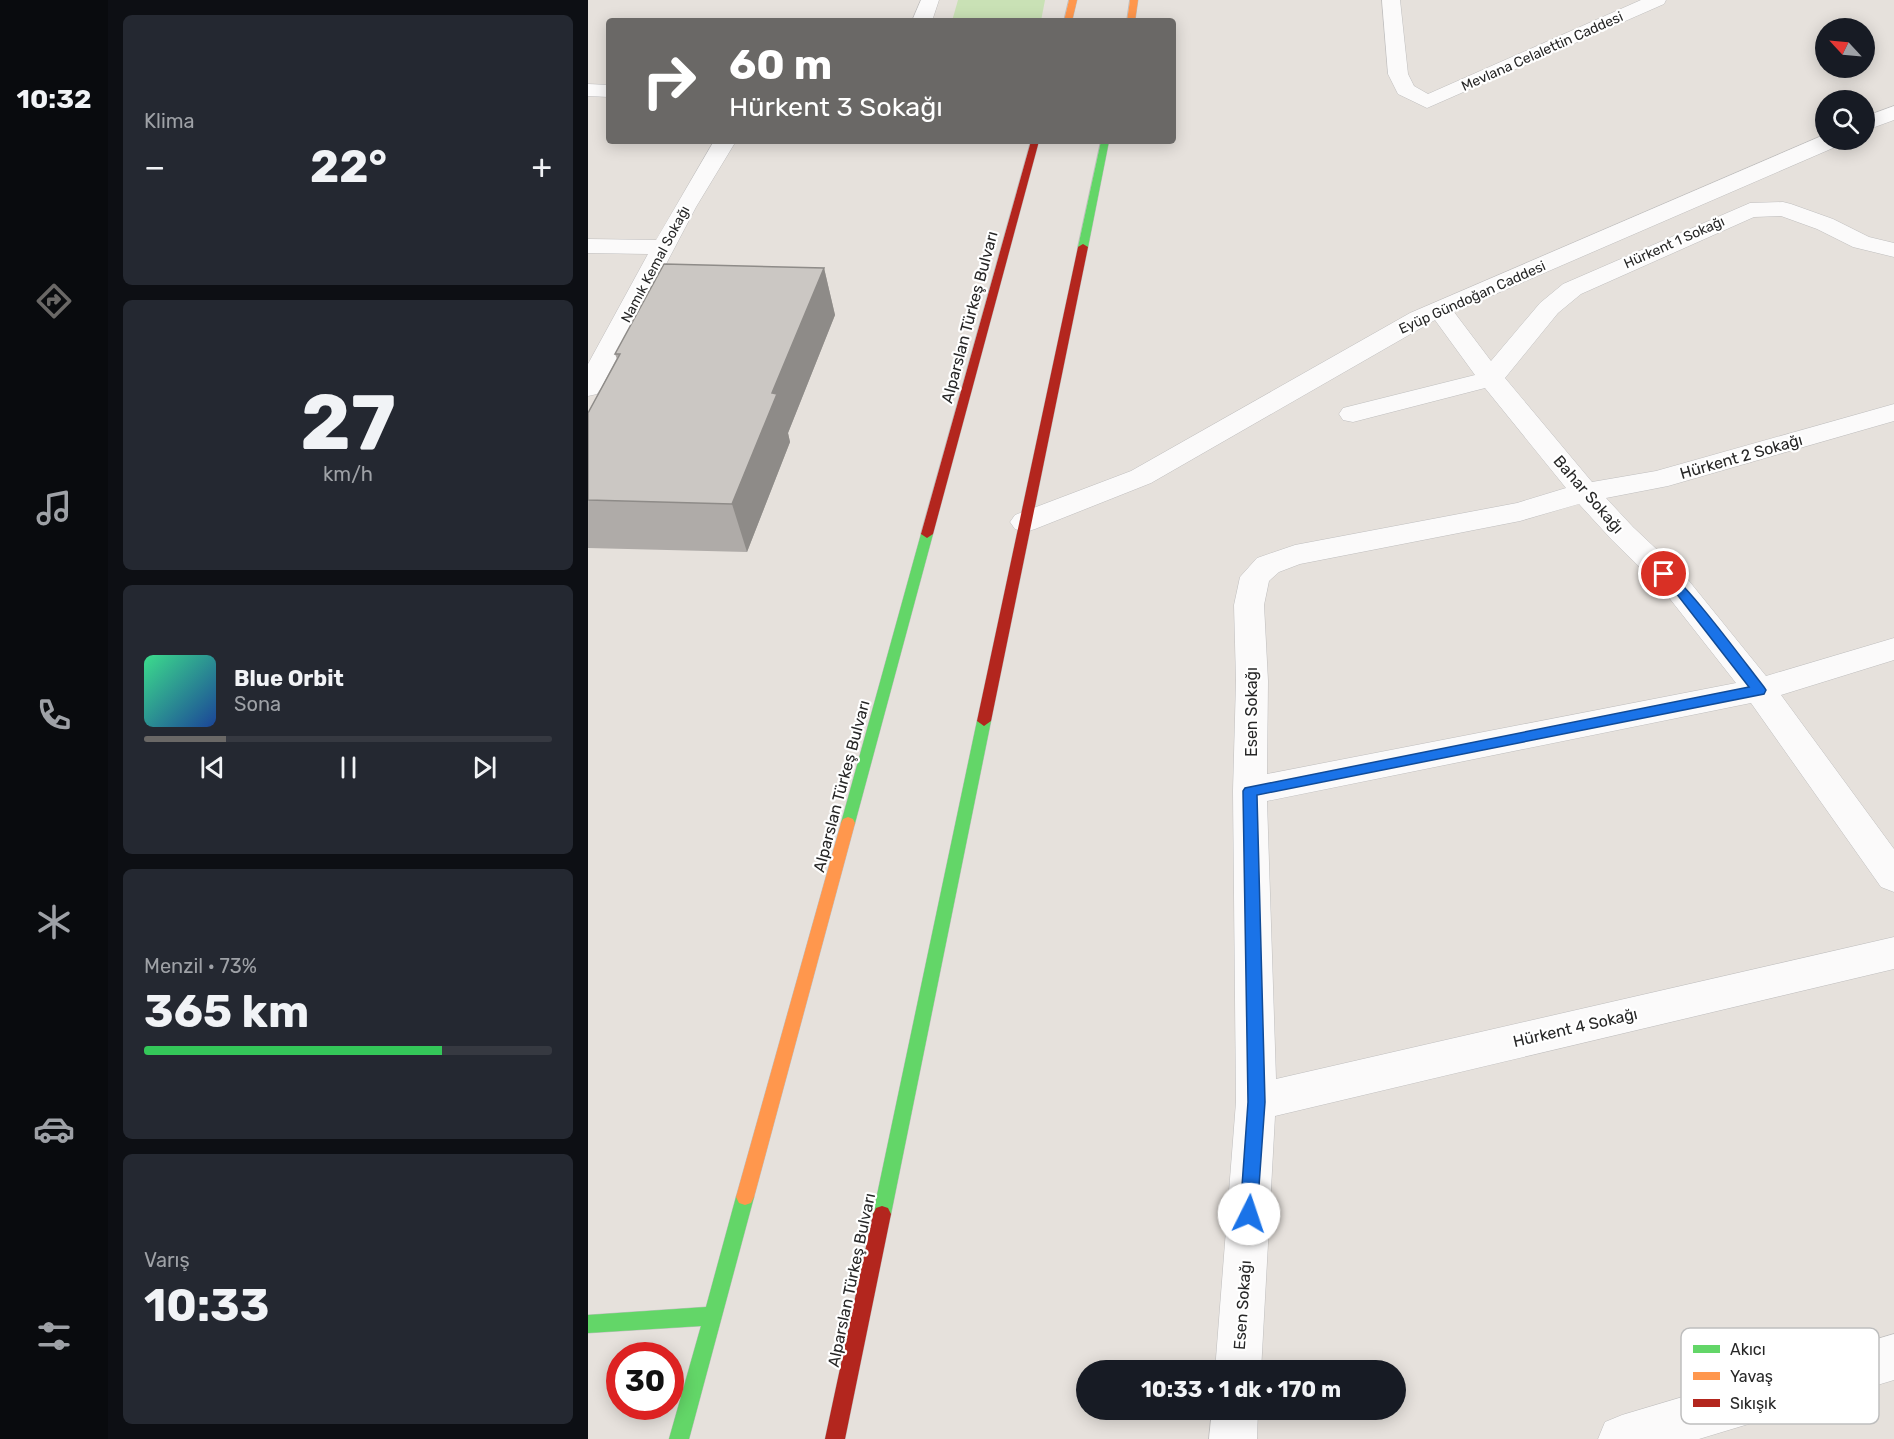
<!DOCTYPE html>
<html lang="tr">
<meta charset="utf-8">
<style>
body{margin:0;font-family:Rubik,sans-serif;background:#242831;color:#f1f3f6;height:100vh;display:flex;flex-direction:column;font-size:22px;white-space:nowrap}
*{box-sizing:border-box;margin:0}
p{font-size:20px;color:#9ea1a6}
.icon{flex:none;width:33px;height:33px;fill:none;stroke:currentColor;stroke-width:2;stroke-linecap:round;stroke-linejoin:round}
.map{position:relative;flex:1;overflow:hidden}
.drawer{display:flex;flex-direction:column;gap:15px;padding:15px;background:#0d0f14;width:480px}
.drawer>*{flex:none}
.banner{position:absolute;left:18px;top:18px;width:570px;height:126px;border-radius:6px;box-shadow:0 3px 15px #0003;background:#6a6866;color:#fff;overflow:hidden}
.needle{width:39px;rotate:296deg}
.controls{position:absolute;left:1227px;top:18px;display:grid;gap:12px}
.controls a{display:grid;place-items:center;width:60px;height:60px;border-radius:50%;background:#171b24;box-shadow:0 3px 15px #0003;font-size:30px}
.speed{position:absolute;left:18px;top:1342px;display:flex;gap:12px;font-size:30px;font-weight:700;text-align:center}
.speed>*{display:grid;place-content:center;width:78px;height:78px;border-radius:50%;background:#171b24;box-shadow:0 3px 15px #0003;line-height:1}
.speed .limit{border:9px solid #d22;background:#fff;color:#111}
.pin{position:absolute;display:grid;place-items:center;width:51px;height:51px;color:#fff;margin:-26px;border:3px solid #fff;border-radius:50%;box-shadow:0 2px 6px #0007}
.me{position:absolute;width:66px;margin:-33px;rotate:4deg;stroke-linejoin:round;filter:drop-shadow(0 0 4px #0008)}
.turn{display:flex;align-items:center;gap:21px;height:126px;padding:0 24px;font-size:27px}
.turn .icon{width:78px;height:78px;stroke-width:2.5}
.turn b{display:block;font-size:42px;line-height:51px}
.big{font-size:45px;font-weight:700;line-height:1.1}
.drawer .widget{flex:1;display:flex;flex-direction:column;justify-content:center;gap:9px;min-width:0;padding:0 21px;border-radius:9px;background:#242831}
.drawer .dial{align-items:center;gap:0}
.dial b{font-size:78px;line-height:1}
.song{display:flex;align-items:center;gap:18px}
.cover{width:72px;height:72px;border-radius:9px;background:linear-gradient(135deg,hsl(150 70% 55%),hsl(220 70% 35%))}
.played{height:6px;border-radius:3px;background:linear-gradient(90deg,#6a6866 20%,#363941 20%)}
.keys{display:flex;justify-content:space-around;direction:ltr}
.heat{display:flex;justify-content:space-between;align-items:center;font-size:33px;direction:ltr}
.charge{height:9px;border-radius:4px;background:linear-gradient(90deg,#34c759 73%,#363941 0)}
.trip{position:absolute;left:488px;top:1360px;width:330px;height:60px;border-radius:30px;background:#171b24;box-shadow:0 3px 15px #0003;font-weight:700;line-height:60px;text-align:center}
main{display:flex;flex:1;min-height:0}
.tab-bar{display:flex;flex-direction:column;width:108px;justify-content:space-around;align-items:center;background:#090b0e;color:#9ea1a6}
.tab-bar .icon{width:42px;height:42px}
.tab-bar .current{color:#6a6866}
.tab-bar b{font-size:27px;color:#f1f3f6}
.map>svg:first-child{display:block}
.green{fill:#c9e1b5}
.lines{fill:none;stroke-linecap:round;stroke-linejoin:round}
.street-casing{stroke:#bfbebe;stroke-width:1}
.fast-casing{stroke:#bfbebe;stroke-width:1}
.slow-casing{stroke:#bfbebe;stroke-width:1}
.jam-casing{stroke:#bfbebe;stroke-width:1}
.street{fill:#fbfafa;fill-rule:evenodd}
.fast{fill:#63d668;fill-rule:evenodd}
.slow{fill:#ff974d;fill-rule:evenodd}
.jam{fill:#b3261e;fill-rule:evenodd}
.wall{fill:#afaba8}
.shaded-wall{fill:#8e8b88}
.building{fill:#cbc7c3;stroke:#8e8b88;stroke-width:1.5}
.route{fill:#1a73e8;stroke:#114b97;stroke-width:1.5}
.labels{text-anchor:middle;stroke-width:4.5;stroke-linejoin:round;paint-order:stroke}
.far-street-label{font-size:14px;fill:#272727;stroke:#fff}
.street-label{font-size:16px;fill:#272727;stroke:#fff}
.key{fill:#fff;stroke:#bebebe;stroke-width:1.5}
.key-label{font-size:16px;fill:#272727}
</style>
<main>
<nav class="tab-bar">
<b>10:32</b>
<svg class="icon current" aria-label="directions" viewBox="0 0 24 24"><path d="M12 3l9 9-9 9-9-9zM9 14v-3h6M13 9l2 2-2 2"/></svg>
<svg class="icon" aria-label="music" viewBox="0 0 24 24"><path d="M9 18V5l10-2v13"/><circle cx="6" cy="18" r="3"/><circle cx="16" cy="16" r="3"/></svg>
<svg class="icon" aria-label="phone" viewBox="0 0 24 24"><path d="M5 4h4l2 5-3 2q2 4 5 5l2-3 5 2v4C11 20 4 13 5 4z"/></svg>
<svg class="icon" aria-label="climate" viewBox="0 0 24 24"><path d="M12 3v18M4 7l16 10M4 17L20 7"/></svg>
<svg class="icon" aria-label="car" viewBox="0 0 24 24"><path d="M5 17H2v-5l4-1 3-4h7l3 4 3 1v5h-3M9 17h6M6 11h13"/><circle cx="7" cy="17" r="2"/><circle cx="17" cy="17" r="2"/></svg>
<svg class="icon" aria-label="filters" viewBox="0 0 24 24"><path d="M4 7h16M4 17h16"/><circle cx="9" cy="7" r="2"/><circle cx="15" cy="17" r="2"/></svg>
</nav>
<section class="drawer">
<div class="widget"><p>Klima</p>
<div class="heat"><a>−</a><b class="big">22°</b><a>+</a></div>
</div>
<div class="widget dial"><b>27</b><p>km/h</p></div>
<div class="widget">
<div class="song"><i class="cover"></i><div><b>Blue Orbit</b><p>Sona</p></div></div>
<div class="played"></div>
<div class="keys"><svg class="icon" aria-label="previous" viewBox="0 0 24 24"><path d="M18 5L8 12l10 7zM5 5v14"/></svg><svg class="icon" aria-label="pause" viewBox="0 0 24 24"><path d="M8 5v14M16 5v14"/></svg><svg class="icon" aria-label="next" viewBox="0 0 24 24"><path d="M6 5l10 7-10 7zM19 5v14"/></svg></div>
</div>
<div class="widget"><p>Menzil · 73%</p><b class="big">365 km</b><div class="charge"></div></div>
<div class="widget"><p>Varış</p><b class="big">10:33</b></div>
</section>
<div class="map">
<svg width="1306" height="1439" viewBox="0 0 1306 1439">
<rect width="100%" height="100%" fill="#e6e1dc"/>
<path class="green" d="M370 0H457L453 21H364Z"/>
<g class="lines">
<g class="street-casing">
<path id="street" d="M333 0H351L344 21H324Z
M794 0H812L820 74 826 86 840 94 1053 0H1078L1076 4 839 108 810 94 800 74Z
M0 84 21 85V97L0 96Z
M1306 106V120L1276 131V117Z
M1236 135 1238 140H1255L1252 145 866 312 903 361 952 303 975 284 1162 203 1195 202 1203 204 1245 219 1281 237 1306 243V257L1265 247 1229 229 1193 216 1166 217 993 294 970 313 917 378 1004 482 1068 471 1306 404V421L1080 486 1018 498 1045 527 1097 576 1178 676 1306 638V660L1193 695 1306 849V892L1293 887 1163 703 679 801 688 1079 1306 937V969L687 1116 673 1371H627L648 1102 645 791 648 681 646 605 652 577 669 558 707 545 929 503 978 488 897 388 765 422 755 420 751 414 755 408 887 375 847 320 563 483 447 529 437 532 427 529 422 522 427 515 543 471 822 313ZM991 504 1024 540 1075 590 1148 683 679 774 680 681 676 605 681 581 691 572 712 564 932 521Z
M126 141H148L108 207 13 388 9 394 0 396V364L60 254 0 253V239L68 240Z
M1306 1334V1380L1111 1439H1010L1017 1422 1034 1415Z
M624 1410H670L669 1439H621Z"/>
</g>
<g class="fast-casing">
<path id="fast" d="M513 141H521L500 247 495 250 490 247Z
M339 530 345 534 267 823 265 827H255L253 823 333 534Z
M396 716 403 721 303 1214 300 1220 294 1222 288 1220 285 1214 389 721Z
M157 1189 163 1191 166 1197 101 1439H81L113 1326 0 1333V1315L118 1307 148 1197 151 1191Z"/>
</g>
<g class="slow-casing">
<path id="slow" d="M481 0H489L484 21H476Z
M542 0H550L547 21H539Z
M260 817 265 819 267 823 166 1197 163 1203 157 1205 151 1203 148 1197 253 823 255 819Z"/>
</g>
<g class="jam-casing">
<path id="jam" d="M443 141H451L345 534 339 538 333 534Z
M495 244 500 247 403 721 396 726 389 721 490 247Z
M294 1206 300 1208 303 1214 257 1439H237L285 1214 288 1208Z"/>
</g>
<use href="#street" class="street"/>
<use href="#fast" class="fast"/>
<use href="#slow" class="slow"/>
<use href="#jam" class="jam"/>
</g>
<path class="wall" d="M236 268 247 315 200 433 202 442 159 552 0 548V413L29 359 27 354Z"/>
<path class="shaded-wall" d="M236 268 247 315 200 433 202 442 159 552 144 504 184 393Z"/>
<path class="building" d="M76 264 236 268 184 393 189 394 144 504 0 500V413L32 354H27Z"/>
<path class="route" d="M1076 570C1093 575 1160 667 1176 687L1178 690 1176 694 669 795 677 1102 669 1214 667 1220 661 1223 654 1220 652 1214 660 1102 655 791 657 788 1161 687 1088 593 1072 577 1070 574 1072 571Z"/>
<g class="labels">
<g class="far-street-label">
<text transform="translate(954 51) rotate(-24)" y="5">Mevlana Celalettin Caddesi</text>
<text transform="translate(1086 242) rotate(-24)" y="5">Hürkent 1 Sokağı</text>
<text transform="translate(67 264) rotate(-62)" y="5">Namık Kemal Sokağı</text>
<text transform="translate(884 297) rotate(-24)" y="5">Eyüp Gündoğan Caddesi</text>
</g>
<g class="street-label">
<text transform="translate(381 317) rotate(-75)" y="6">Alparslan Türkeş Bulvarı</text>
<text transform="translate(1153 456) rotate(-16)" y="6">Hürkent 2 Sokağı</text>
<text transform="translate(1001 494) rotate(49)" y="6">Bahar Sokağı</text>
<text transform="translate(663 712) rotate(-90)" y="6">Esen Sokağı</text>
<text transform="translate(253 786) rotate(-75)" y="6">Alparslan Türkeş Bulvarı</text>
<text transform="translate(987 1027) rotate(-13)" y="6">Hürkent 4 Sokağı</text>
<text transform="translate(263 1280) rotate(-78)" y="6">Alparslan Türkeş Bulvarı</text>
<text transform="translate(654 1305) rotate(-86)" y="6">Esen Sokağı</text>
</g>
</g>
<rect x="1093" y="1328" width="198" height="96" rx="9" class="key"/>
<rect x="1105" y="1345" width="27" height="8" fill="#63d668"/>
<rect x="1105" y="1372" width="27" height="8" fill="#ff974d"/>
<rect x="1105" y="1399" width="27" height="8" fill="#b3261e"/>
<g class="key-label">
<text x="1142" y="1355">Akıcı</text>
<text x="1142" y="1382">Yavaş</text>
<text x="1142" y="1409">Sıkışık</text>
</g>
</svg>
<div class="controls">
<a><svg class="needle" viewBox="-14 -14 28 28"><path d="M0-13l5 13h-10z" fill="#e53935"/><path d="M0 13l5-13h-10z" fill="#9ea1a6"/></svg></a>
<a><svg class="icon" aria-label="search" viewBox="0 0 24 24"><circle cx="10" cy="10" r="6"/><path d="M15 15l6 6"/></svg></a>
</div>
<div class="speed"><div class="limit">30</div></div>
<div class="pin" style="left:1076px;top:574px;background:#d93025"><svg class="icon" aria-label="arrive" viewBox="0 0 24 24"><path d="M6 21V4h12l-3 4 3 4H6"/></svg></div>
<svg class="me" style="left:661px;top:1214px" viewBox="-20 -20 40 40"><circle r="19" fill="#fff"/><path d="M0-13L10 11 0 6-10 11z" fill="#1a73e8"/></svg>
<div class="trip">10:33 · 1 dk · 170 m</div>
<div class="banner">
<div class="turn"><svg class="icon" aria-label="right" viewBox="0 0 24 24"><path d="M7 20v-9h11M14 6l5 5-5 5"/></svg><div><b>60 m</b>Hürkent 3 Sokağı</div></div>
</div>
</div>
</main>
